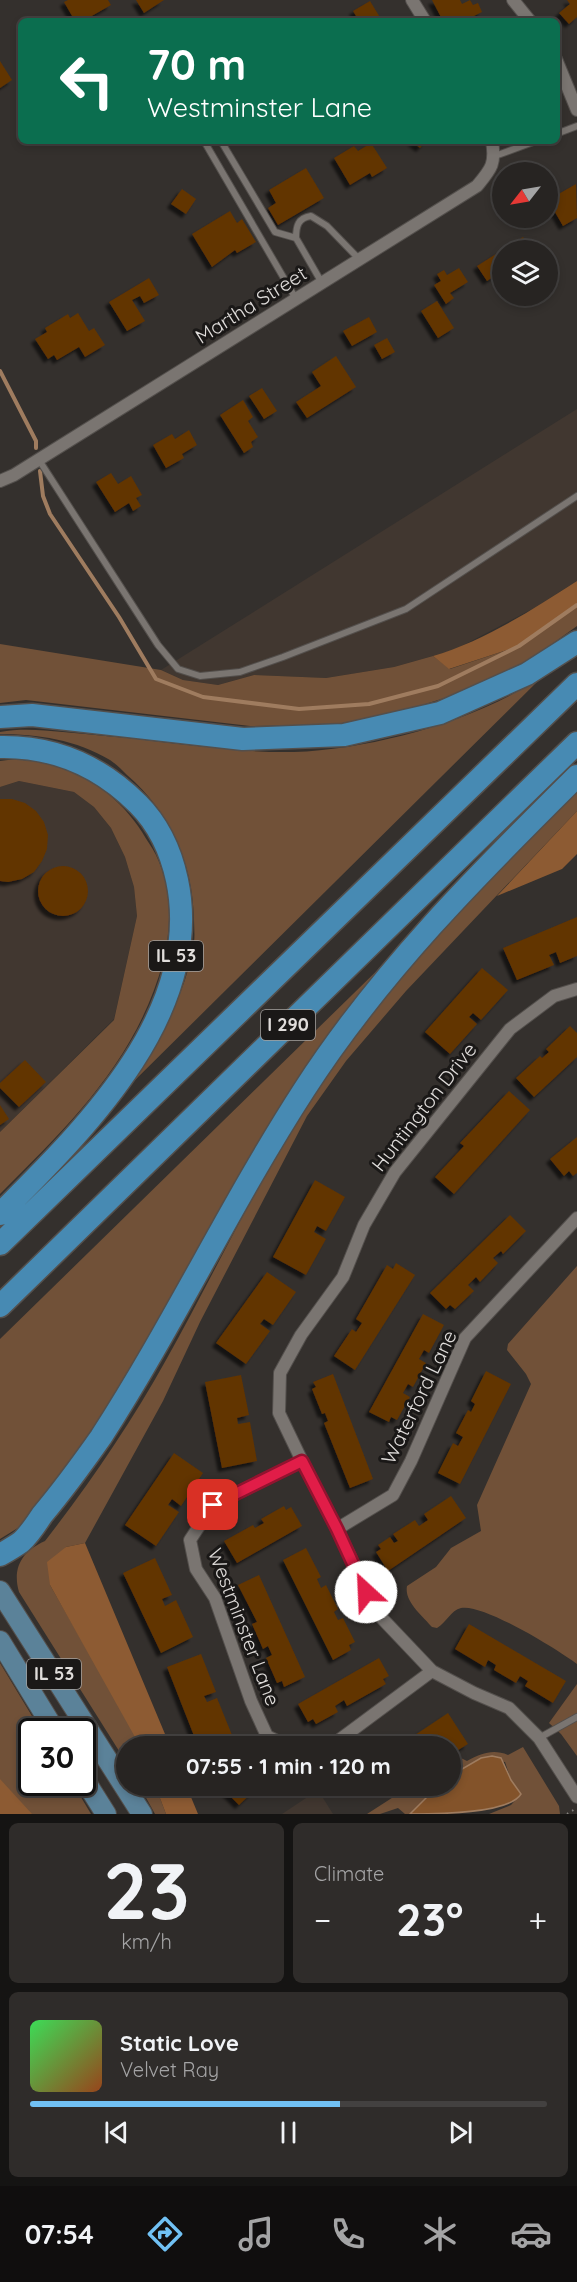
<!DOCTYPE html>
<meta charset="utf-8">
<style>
body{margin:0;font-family:Quicksand,sans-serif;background:#2f2c2a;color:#f1f3f6;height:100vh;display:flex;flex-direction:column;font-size:22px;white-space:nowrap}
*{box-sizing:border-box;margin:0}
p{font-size:20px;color:#a4a4a5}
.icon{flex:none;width:33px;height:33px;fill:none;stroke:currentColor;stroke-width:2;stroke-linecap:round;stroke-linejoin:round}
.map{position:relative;height:1814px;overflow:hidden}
.side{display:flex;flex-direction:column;gap:9px;padding:9px;background:#151413;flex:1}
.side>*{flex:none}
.hud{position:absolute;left:18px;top:18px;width:542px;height:126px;border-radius:9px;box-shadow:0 3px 9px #0003,0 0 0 2px #434140;background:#0b6e4f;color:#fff;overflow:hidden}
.needle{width:39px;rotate:239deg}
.controls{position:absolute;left:492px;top:162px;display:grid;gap:12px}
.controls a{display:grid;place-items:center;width:66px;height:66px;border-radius:50%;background:#272422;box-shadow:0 3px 9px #0003,0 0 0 2px #434140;font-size:30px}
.speed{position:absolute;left:18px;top:1718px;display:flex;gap:12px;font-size:30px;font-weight:700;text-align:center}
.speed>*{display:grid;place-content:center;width:78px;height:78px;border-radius:50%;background:#272422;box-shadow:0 3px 9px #0003,0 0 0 2px #434140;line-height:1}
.speed .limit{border:3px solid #111;border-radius:9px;background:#fff;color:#111}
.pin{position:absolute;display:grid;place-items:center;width:51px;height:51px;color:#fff;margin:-26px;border-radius:12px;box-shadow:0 3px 9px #0006}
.me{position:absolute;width:66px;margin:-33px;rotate:335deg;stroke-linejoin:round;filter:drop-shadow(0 0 4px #0008)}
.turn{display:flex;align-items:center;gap:21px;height:126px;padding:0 30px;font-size:27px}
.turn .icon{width:78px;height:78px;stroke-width:2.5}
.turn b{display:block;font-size:42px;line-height:51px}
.big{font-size:45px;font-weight:800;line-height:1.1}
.side .tile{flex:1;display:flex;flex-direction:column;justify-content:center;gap:9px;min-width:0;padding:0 21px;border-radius:9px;background:#2f2c2a}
.side .dial{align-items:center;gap:0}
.dial b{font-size:78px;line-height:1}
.song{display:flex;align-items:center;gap:18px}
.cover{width:72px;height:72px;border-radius:9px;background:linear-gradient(135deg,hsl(130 70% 55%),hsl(20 70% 35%))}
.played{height:6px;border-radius:3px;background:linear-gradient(90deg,#71c1f4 60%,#434140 60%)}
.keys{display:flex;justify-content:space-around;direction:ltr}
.heat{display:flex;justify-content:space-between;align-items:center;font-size:33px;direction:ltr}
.side .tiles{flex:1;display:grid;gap:9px;grid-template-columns:1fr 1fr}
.tile:last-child{grid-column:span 2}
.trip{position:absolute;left:116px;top:1736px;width:345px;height:60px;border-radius:30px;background:#272422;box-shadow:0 3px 9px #0003,0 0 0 2px #434140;font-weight:800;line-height:60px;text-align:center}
.tabs{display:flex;height:96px;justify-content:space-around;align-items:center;background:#100e0e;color:#a4a4a5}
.tabs .icon{width:42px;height:42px}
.tabs .selected{color:#71c1f4}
.tabs b{font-size:27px;color:#f1f3f6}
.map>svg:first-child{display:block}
.built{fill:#413730}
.green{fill:#715138}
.forest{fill:#8d5b33}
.water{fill:#83532a;stroke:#9f7c5f;stroke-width:1.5}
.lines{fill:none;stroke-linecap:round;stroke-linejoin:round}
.stream{stroke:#9f7c5f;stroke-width:4}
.building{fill:#623405;filter:url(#shadow)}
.lane-casing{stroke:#534f4c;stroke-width:8}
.street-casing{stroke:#534f4c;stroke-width:14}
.primary-casing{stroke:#534f4c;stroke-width:22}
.highway-casing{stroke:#534f4c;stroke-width:25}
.path{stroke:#85827f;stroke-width:2;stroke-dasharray:1.5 4.5;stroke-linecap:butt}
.lane{stroke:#7a7571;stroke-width:6}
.street{stroke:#7a7571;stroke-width:12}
.primary{stroke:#5b8299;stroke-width:20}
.highway{stroke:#478ab3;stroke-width:22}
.route-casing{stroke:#92132f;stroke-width:15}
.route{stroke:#e11d48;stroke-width:10}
.labels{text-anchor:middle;stroke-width:6;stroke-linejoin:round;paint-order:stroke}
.shield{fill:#1a1817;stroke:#a5a2a0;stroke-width:1.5}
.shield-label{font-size:18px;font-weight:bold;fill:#e0dddb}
.street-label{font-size:20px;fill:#e0dddb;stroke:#1a1817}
</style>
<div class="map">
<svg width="577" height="1814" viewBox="0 0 577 1814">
<defs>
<filter id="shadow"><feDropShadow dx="-4" dy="4" stdDeviation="1.5" flood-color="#0009"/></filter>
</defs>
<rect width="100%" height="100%" fill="#34302d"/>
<path class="built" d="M577 409V581L536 607 454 650 394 667 326 678 254 675 218 685 183 680 161 670Z
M19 781 74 792 94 807 111 828 125 857 134 887 137 916 114 1019 0 1132V787Z
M318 1790 333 1814H282Z"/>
<path class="green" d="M577 605V626L530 660 470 690 400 712 332 725 250 726 26 700 0 703V644L161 670 183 680 218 685 254 675 326 678 394 667 433 656 450 669 519 646Z
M543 676 128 1087C157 1042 186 997 194 942 195 935 194 927 194 920 193 863 170 812 127 775 122 770 116 764 110 760 77 740 37 734 0 734V732C21 728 42 730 63 732 93 735 123 737 153 741 200 746 247 753 294 752 373 749 476 721 543 676Z
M16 759C27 761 38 761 48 763 85 771 122 800 142 832 146 839 152 847 156 855 172 888 172 928 163 962 136 1061 70 1124 0 1194V1132L114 1020 137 916 134 887 125 857 111 828 94 807 74 792 19 781 0 787V761Z
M577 791V811L406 991 346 1061 307 1116 200 1322 163 1401 85 1543 66 1547 50 1585 137 1737 140 1746H126V1762L19 1592C12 1568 22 1551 45 1541 90 1483 131 1423 166 1360 213 1276 254 1189 304 1107 378 987 479 889 577 791Z
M396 952 103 1414 46 1495 21 1526 0 1539V1339Z
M577 1266V1664C558 1650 483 1603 461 1608 451 1610 446 1623 437 1628L432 1627C423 1616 404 1602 407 1586L436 1567 451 1548 481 1531 477 1505 531 1384 526 1374 507 1350 508 1344Z
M0 1663 41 1731H32V1782H72L91 1814H0Z
M577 1684V1756L561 1734 549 1723Z
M523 1747 559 1806 560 1814H489L511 1805 521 1794 511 1780 505 1762 481 1758 450 1777V1760L457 1756 467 1761C482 1753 493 1749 508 1755Z
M139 1785H155L166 1814H155Z
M412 1785H439L410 1814H405L398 1808 380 1814H367Z"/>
<path class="forest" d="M577 581V605L519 646 449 669 433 656C484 641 532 610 577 581Z
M577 811V854L562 869 497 896Z
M85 1543 170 1746H140L50 1585 47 1562 66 1547Z
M0 1779 32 1814H0Z
M155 1785H186L198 1814H166Z"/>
<path class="water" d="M492 1756 501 1758 511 1780 521 1794C509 1814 436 1814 410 1814L439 1785H450V1776L481 1758Z"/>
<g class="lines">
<path class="stream" d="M0 371 36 441V448
M40 471 43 496 50 514 119 617 156 679 203 697 299 709 369 704 438 686 519 646 577 605"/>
</g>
<path class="building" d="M68 0H108L111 5 83 21H75L64 2Z
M136 0H164L144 13Z
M432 0H460L462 4 470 0 473 5 478 3 482 12 472 17 474 21 481 17 483 21H443Z
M567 0H577V17L569 24 559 13 570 4Z
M370 1 381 19 377 21H359L353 11Z
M0 61 12 80 0 88Z
M411 141H426L420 148Z
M371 143 387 168 372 177 370 173 350 185 334 158 354 146 358 151Z
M306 168 324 198 278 225 268 208 276 203 269 190Z
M576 184 577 218 563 226 548 200Z
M182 189 196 199 186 214 171 204Z
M230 211 237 223 242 219 256 242 237 253 235 250 212 267 192 234Z
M523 237 531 250H502V271L487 281 477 266Z
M459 268 468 282 450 293 454 298 446 304 434 285 441 281 437 274 444 270 447 275Z
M149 278 159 295 144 303 140 296 132 300 145 321 127 331 109 302Z
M437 301 454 328 438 338 421 311Z
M78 313 89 331 94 328 105 345 85 357 79 347 57 360 54 355 48 359 35 339 47 332 45 328 68 314 70 318Z
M369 317 377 332 352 346 343 331Z
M387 338 395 352 382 359 374 345Z
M336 356 356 387 307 418 296 402 321 386 312 372Z
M262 388 277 411 264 419 249 396Z
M243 400 253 417 248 421 258 437 251 442 253 447 244 453 220 415Z
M189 430 197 445 182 454 184 458 166 468 153 445 172 434 175 439Z
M111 473 118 484 131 476 142 495 136 498 141 506 133 511 129 503 115 512 96 482Z
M0 799H12L25 803 36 811 44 822 48 835 47 849 42 861 34 872 22 879 8 882 0 881Z
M38 891a25 25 0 1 1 50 0a25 25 0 1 1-50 0Z
M577 917V956L560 963 556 952 549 955 554 965 517 980 503 948Z
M482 968 508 990 481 1020 473 1013 469 1017 477 1024 450 1054 425 1032Z
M570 1026 577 1033V1057L534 1097 516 1078 540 1056 542 1058 549 1052 546 1049Z
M25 1060 46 1082 19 1107 0 1088V1083Z
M509 1091 530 1110 454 1194 435 1177 464 1146 460 1143Z
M0 1105 9 1119 0 1125Z
M577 1137V1173L573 1176 569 1171 564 1176 550 1159Z
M315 1180 345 1197 326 1231 317 1226 314 1232 326 1239 306 1275 273 1257Z
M510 1215 526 1231 503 1254 501 1251 493 1258 498 1263 480 1282 476 1277 468 1285 474 1291 455 1309 450 1305 446 1309 430 1293Z
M396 1263 415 1275 355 1370 334 1356 352 1329 356 1332 362 1323 356 1319 387 1265 393 1269Z
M267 1272 296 1292 273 1325 264 1319 260 1324 270 1331 246 1364 216 1343Z
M423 1314 444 1325 429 1353 424 1350 419 1359 426 1363 413 1387 408 1384 403 1393 410 1397 397 1420 391 1417 389 1422 369 1412Z
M486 1371 511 1384 460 1484 438 1473 453 1443 458 1446 463 1437 456 1433 468 1410 471 1412 475 1404 471 1401Z
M333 1374 373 1479 350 1488 324 1423 328 1421 325 1413 322 1414 312 1389 316 1387 313 1382Z
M241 1375 249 1415 237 1418 238 1424 250 1422 257 1461 222 1468 205 1382Z
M174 1453 203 1473 181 1506 172 1499 168 1505 179 1512 156 1546 125 1525Z
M451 1496 466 1518 388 1571 376 1552 381 1549 378 1545 390 1537 394 1543 398 1541 393 1534 415 1520 419 1526 428 1520 424 1514Z
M284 1506 286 1510 291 1507 302 1526 237 1563 224 1541 253 1525 255 1528 264 1523 261 1519Z
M306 1548 321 1577 317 1579 321 1588 326 1585 338 1609 334 1612 338 1620 343 1618 355 1642 349 1645 351 1650 333 1660 283 1560Z
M155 1558 172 1595 162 1599 165 1606 176 1600 193 1637 161 1653 123 1573Z
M259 1575 305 1677 284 1687 282 1681 277 1683 266 1658 272 1655 268 1646 263 1649 252 1624 257 1622 238 1585Z
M469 1624 566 1681 553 1703 525 1686 528 1681 520 1676 516 1683 494 1670 496 1665 488 1660 485 1667 455 1649Z
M201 1654 216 1692 204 1696 207 1702 217 1698 232 1735 205 1746H198L167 1667Z
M379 1658 389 1676 383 1679 386 1684 347 1706 344 1700 335 1706 338 1712 316 1724 313 1719 308 1722 298 1704Z
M448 1713 468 1744 450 1755V1746H422L415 1735Z
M409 1739 413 1746H399Z
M219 1785H260L239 1805Z
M391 1785H404L395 1791Z"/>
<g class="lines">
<g class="lane-casing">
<path id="lane" d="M556 134 577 126
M204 141 296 299
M221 141 275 232 296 238 322 283
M495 156 536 141
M296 238C296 226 298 218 311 216L327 226 360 260
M39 460 158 645 178 669 200 676 240 672 283 657 406 609 577 496
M539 1738 577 1717"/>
</g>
<g class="street-casing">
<path id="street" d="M412 0 425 21
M513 0 530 21
M556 59 577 110
M0 481 14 475 477 186C491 169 496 164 492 141
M577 989 554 996 510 1029 395 1172 364 1225 343 1277 301 1335 280 1373 279 1413 302 1461 337 1529 376 1612 432 1671 474 1693 509 1708 539 1738 577 1797
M337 1529 393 1495 411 1461 465 1338 577 1218
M287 1746 267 1736 251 1701 215 1598 196 1569 190 1540 213 1505 302 1461
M331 1746 432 1671"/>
</g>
<g class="primary-casing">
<path id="primary" d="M0 1591 142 1814
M0 1641 55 1731
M82 1776 106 1814"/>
</g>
<g class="highway-casing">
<path id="highway" d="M0 717 32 715 243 739 344 735 440 713 527 674 577 642
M0 747C54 746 100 766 138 804 158 824 171 852 177 880 205 1012 85 1129 0 1214
M0 1244 577 684
M0 1306 577 743
M0 1555C7 1551 14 1547 21 1542 29 1535 36 1524 42 1515 63 1490 82 1464 101 1437 174 1324 231 1203 304 1090 380 972 478 874 577 776"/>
</g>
<path class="path" d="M567 1814 575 1809"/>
<use href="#lane" class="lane"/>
<use href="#street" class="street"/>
<use href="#primary" class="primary"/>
<use href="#highway" class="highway"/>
</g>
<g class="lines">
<g class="route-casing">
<path id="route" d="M213 1505 302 1461 337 1529 366 1592"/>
</g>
<use href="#route" class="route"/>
</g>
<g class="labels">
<g class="shield">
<rect x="149" y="941" width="54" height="30" rx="4.5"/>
<rect x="261" y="1010" width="54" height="30" rx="4.5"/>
<rect x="27" y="1659" width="54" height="30" rx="4.5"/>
</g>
<g class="shield-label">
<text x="176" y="962">IL 53</text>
<text x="288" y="1031">I 290</text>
<text x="54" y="1680">IL 53</text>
</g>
<g class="street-label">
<text transform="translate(251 305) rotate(-32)" y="7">Martha Street</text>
<text transform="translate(424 1107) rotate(-52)" y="7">Huntington Drive</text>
<text transform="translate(419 1397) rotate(-64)" y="7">Waterford Lane</text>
<text transform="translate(244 1627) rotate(69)" y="7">Westminster Lane</text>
</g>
</g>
</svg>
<div class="controls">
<a><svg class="needle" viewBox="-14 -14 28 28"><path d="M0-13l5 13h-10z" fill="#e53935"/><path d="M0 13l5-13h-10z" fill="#a4a4a5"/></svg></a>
<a><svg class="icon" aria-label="layers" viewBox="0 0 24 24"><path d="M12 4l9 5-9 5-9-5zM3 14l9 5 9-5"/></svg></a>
</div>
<div class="speed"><div class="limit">30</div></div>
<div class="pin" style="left:213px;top:1505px;background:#d93025"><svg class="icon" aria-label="arrive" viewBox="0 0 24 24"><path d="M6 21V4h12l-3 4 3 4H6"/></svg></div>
<svg class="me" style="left:366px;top:1592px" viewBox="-20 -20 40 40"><circle r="19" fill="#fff"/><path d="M0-13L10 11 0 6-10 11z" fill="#e11d48"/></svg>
<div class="trip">07:55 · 1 min · 120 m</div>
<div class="hud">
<div class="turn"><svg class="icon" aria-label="left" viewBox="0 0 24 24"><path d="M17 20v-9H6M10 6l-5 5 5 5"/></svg><div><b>70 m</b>Westminster Lane</div></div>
</div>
</div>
<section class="side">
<div class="tiles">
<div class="tile dial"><b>23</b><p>km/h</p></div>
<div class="tile"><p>Climate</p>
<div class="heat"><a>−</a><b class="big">23°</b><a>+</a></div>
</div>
<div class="tile">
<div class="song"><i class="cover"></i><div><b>Static Love</b><p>Velvet Ray</p></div></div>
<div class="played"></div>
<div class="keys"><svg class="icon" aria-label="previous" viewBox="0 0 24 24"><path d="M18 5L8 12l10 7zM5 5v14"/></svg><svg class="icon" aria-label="pause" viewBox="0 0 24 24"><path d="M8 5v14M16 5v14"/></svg><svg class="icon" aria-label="next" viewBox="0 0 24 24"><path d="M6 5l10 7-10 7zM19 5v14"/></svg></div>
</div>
</div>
</section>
<nav class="tabs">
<b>07:54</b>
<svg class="icon selected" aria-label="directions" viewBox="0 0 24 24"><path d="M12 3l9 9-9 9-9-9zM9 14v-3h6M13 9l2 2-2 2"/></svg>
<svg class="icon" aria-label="music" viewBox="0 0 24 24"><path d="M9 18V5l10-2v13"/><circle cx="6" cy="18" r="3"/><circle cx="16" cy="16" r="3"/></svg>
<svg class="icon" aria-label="phone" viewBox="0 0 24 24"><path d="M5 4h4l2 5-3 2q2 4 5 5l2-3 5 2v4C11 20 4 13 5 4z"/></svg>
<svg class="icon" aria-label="climate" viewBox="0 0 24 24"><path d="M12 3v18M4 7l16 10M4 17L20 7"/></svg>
<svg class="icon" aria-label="car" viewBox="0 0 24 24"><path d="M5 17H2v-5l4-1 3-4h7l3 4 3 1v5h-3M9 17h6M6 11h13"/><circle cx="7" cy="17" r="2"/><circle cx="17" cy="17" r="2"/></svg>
</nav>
